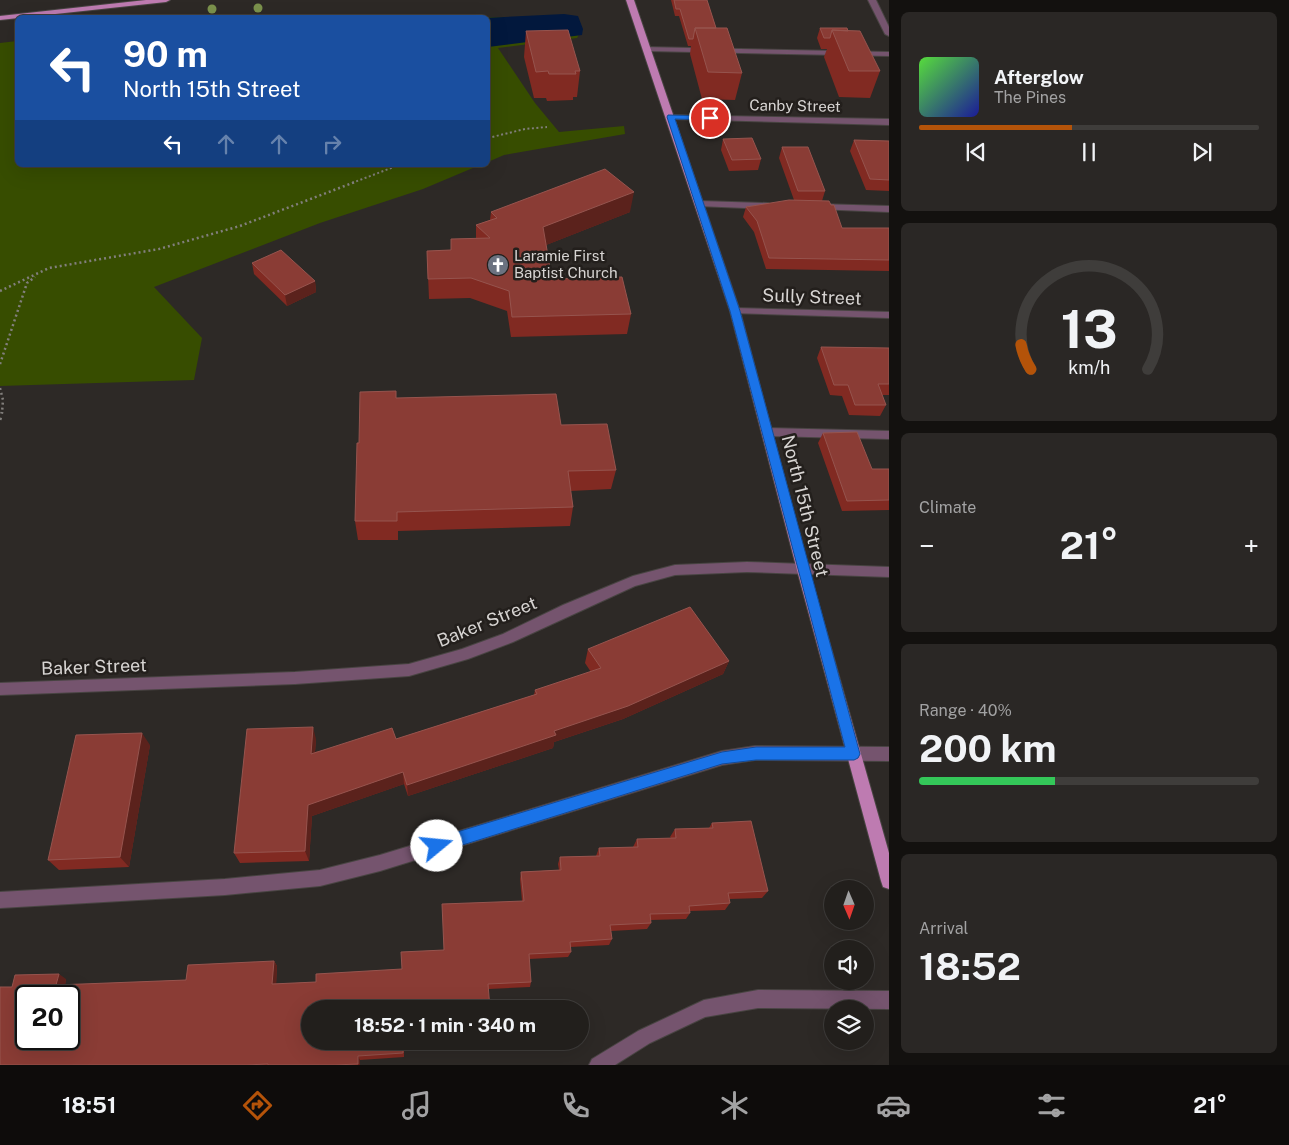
<!DOCTYPE html>
<meta charset="utf-8">
<style>
body{margin:0;font-family:"Public Sans",sans-serif;background:#2a2725;color:#f1f3f6;height:100vh;display:flex;flex-direction:column;font-size:19px;white-space:nowrap}
*{box-sizing:border-box;margin:0}
p{font-size:16px;color:#a2a2a3}
.icon{flex:none;width:28px;height:28px;fill:none;stroke:currentColor;stroke-width:2;stroke-linecap:round;stroke-linejoin:round}
.map{position:relative;flex:1;overflow:hidden}
.details{display:flex;flex-direction:column;gap:12px;padding:12px;background:#13110f;width:400px}
.details>*{flex:none}
.guide{position:absolute;left:15px;top:15px;width:475px;height:152px;border-radius:8px;box-shadow:0 5px 20px #0002,0 0 0 1px #3f3d3b;background:#1a4fa0;color:#fff;overflow:hidden}
.needle{width:32px;rotate:178deg}
.buttons{position:absolute;left:824px;top:880px;display:grid;gap:10px}
.buttons a{display:grid;place-items:center;width:50px;height:50px;border-radius:50%;background:#221f1c;box-shadow:0 5px 20px #0002,0 0 0 1px #3f3d3b;font-size:25px}
.speed{position:absolute;left:15px;top:985px;display:flex;gap:10px;font-size:25px;font-weight:700;text-align:center}
.speed>*{display:grid;place-content:center;width:65px;height:65px;border-radius:50%;background:#221f1c;box-shadow:0 5px 20px #0002,0 0 0 1px #3f3d3b;line-height:1}
.speed .limit{border:2px solid #111;border-radius:8px;background:#fff;color:#111}
.pin{position:absolute;display:grid;place-items:center;width:42px;height:42px;color:#fff;margin:-21px;border:2px solid #fff;border-radius:50%;box-shadow:0 1px 5px #0007}
.me{position:absolute;width:55px;margin:-28px;rotate:73deg;stroke-linejoin:round;filter:drop-shadow(0 0 4px #0008)}
.turn{display:flex;align-items:center;gap:18px;height:105px;padding:0 25px;font-size:22px}
.turn .icon{width:65px;height:65px;stroke-width:2.5}
.turn b{display:block;font-size:35px;line-height:42px}
.lanes{display:flex;align-items:center;height:48px;padding:0 25px;background:#0003;justify-content:center;gap:25px;direction:ltr}
.lanes .off{opacity:.35}
.big{font-size:38px;font-weight:700;line-height:1.1}
.details .tile{flex:1;display:flex;flex-direction:column;justify-content:center;gap:8px;min-width:0;padding:0 18px;border-radius:8px;background:#2a2725}
.details .dial{align-items:center;gap:0}
.dial svg{height:130px;overflow:visible;fill:none;stroke:#3f3d3b;stroke-width:7;stroke-linecap:round;text-anchor:middle}
.dial text{fill:#f1f3f6;stroke:none}
.song{display:flex;align-items:center;gap:15px}
.cover{width:60px;height:60px;border-radius:8px;background:linear-gradient(135deg,hsl(110 70% 55%),hsl(240 70% 35%))}
.played{height:5px;border-radius:2px;background:linear-gradient(90deg,#b45309 45%,#3f3d3b 45%)}
.keys{display:flex;justify-content:space-around;direction:ltr}
.heat{display:flex;justify-content:space-between;align-items:center;font-size:28px;direction:ltr}
.charge{height:8px;border-radius:4px;background:linear-gradient(90deg,#34c759 40%,#3f3d3b 0)}
.trip{position:absolute;left:301px;top:1000px;width:288px;height:50px;border-radius:25px;background:#221f1c;box-shadow:0 5px 20px #0002,0 0 0 1px #3f3d3b;font-weight:700;line-height:50px;text-align:center}
.tabs{display:flex;height:80px;justify-content:space-around;align-items:center;background:#0e0c0b;color:#a2a2a3}
.tabs .icon{width:35px;height:35px}
.tabs .current{color:#b45309}
.tabs b{font-size:22px;color:#f1f3f6}
main{display:flex;flex:1;min-height:0}
.map>svg:first-child{display:block}
.green{fill:#374d00}
.water{fill:#02183d}
.lines{fill:none;stroke-linecap:round;stroke-linejoin:round}
.minor-casing{stroke:#484442;stroke-width:2}
.major-casing{stroke:#484442;stroke-width:2}
.path-far2{stroke:#827f7c;stroke-width:2;stroke-dasharray:2 2.5;stroke-linecap:butt}
.path-far1{stroke:#827f7c;stroke-width:2.5;stroke-dasharray:2 3;stroke-linecap:butt}
.path{stroke:#827f7c;stroke-width:3;stroke-dasharray:2.5 4;stroke-linecap:butt}
.minor{fill:#75546e;fill-rule:evenodd}
.major{fill:#be7bb1;fill-rule:evenodd}
.tree{fill:#7b924c}
.wall{fill:#812a22}
.shaded-wall{fill:#5b221c}
.building{fill:#8a3c35;stroke:#96544e;fill-rule:evenodd}
.route{fill:#1a73e8;stroke:#114b97}
.labels{text-anchor:middle;stroke-width:5;stroke-linejoin:round;paint-order:stroke}
.far-street-label{font-size:15px;fill:#d7d4d2;stroke:#231f1c}
.far-poi-label{font-size:15px;fill:#d7d4d2;stroke:#231f1c;text-anchor:start}
.street-label{font-size:18px;fill:#d7d4d2;stroke:#231f1c}
</style>
<main>
<div class="map">
<svg width="889" height="1065" viewBox="0 0 889 1065">
<rect width="100%" height="100%" fill="#2d2926"/>
<path class="green" d="M572 17 581 31 577 38 498 48 535 103 559 132 624 126 625 134 504 155 488 162V18H342Z
M17 41 18 165H480L423 189 320 223 154 287 202 338 194 380 0 386V43Z"/>
<path class="water" d="M564 14 578 16 583 29 582 35 488 47V18H483Z"/>
<g class="lines">
<g class="minor-casing">
<path id="minor" d="M868 0H876L889 27V36L885 34Z
M644 47 889 52V56L647 51 643 49Z
M668 115 889 119V125L671 119H668Z
M700 201 768 203 773 206 768 209 697 206V202Z
M818 204 889 206V212L815 209 813 207Z
M735 308 889 312V318L731 313 730 311Z
M768 428 889 431V439L768 436 762 432Z
M747 562 889 567V577L747 572 675 575 635 586 513 642 468 659 409 676 295 684 0 695V683L295 672 409 664 462 649 503 634 563 605 633 576 675 565Z
M755 746 889 747V761L755 760 722 765 380 871 320 886 225 895 0 908V892L225 879 320 870 380 855 722 751Z
M758 990 889 991V1009L758 1008 705 1017 650 1043 615 1065H589L592 1059 638 1031 704 1000Z"/>
</g>
<g class="major-casing">
<path id="major" d="M146 0H170L166 2 0 20V16Z
M626 0H634L740 311 809 570 889 853V889L883 887 881 881 797 570 730 311Z"/>
</g>
<path class="path-far2" d="M488 138 525 129 547 127
M352 183 399 165"/>
<path class="path-far1" d="M0 291 49 268 159 249 240 226 355 182
M0 364 27 283 35 277
M0 388 3 400 2 413"/>
<path class="path" d="M0 420 2 412"/>
<use href="#minor" class="minor"/>
<use href="#major" class="major"/>
</g>
<g class="tree">
<circle cx="258" cy="8" r="4.5"/>
<circle cx="212" cy="9" r="4.5"/>
</g>
<path class="wall" d="M671 0H707L716 28 742 73 735 100 702 99 690 54 691 46H688L679 16H675Z
M820 28 848 31 880 71 870 98 839 97 824 57 827 49H821L817 38Z
M526 31 580 71 577 97H573V100L547 101 546 98H534L524 57Z
M723 139 761 159 758 170 729 171 721 150Z
M854 140 889 141V191L866 190 850 151Z
M782 147 825 191 822 201 842 228H889V271L766 269 754 232 743 217 746 207 794 200 779 158Z
M491 212H630L546 245 552 279 631 314 627 334 511 337 507 311 470 298 429 299 427 251 451 250V239H476V225L490 220Z
M252 263 315 281 316 292 287 306 254 274Z
M821 347 889 348V395H882L886 405 880 416 849 415 842 396 830 395 817 358Z
M396 398 561 425 616 470 611 489 570 491 573 507 570 526 398 531V540H358L355 521 359 443Z
M823 433 872 469H889V510L842 511 818 443Z
M588 649 729 661 723 674 623 719 554 742 553 748 408 796 404 784 312 816 309 861 240 863 234 853 316 739 315 752 396 739 534 695 535 690 591 672 585 663Z
M150 745 129 867 59 870 48 860Z
M712 823 768 891 762 898 729 899 730 903 725 910 690 911V913L686 919 651 920V923L647 929 611 931 612 939 609 945 570 947 571 952 568 957 529 959 531 982 530 987 489 989 310 1009V1041H404V1057L360 1060V1065H0L12 987 66 979 65 985 186 980 274 961 277 966 276 984 316 982 402 969 444 950 522 901 520 879 521 872 559 870 558 864 560 857 596 856 599 848 633 847 637 839 671 838 670 837 675 829 709 828Z"/>
<path class="shaded-wall" d="M634 192 630 212 541 247 543 227Z
M315 281 316 292 287 306 285 295Z
M729 661 723 674 623 719 554 742 553 748 408 796 407 785 554 731Z
M313 727 316 739 314 765 311 754Z
M142 733 150 745 129 867 120 857Z
M403 772 404 784 312 816 309 861 305 851 308 805Z
M274 961 277 966 276 989 272 984Z
M59 974 66 979 64 990 56 985Z
M358 1056 360 1060V1065H359L358 1064Z"/>
<path class="building" d="M674 0H707L716 28H695L693 39H689L680 9H676Z
M695 28H727L742 73 708 72Z
M820 28H847L848 31 832 30 830 38H824Z
M568 30 580 71H575L576 74H549L548 71 536 72 526 31Z
M832 30 860 31 880 71H849Z
M752 138 761 159 732 160 723 139Z
M854 140 889 141V180L870 179Z
M782 147H808L825 191H798Z
M605 169 634 192 543 227 552 279 622 277 631 314 512 317 509 291 471 278 428 279 427 251 451 250V239L490 238 476 225 497 218 491 212Z
M789 200 829 201 831 205H834L842 228H889V260L769 258 757 221 746 207Z
M281 250 315 281 285 295 252 263Z
M821 347 889 348V384H878L886 405H855L848 385H834Z
M396 391V398L556 394 561 425 607 424 616 470 568 471 573 507 397 512V521H355L357 443H359L360 392Z
M857 432 872 469H889V500L847 501 823 433Z
M690 607 729 661 628 706 554 731 556 735 407 785 403 772 308 805 305 851 234 853 247 729 313 727 311 754 392 728 396 739 537 694 535 690 601 668 588 649Z
M142 733 120 857 48 860 76 735Z
M751 821 768 891 728 893 730 903 689 906 690 913 650 914 651 923 610 925 612 939 570 942 571 952 529 954 531 982 488 984 490 1009H310V1041H403V1053L358 1056V1064L334 1065H268V1064L246 1065H0V987H12L15 975 59 974 56 985 186 980 188 965 274 961 272 984 316 982V974L402 969 401 952 444 950 442 904 524 901 521 872 561 870 560 857 600 856 599 848 638 847 637 839 676 838 675 829 713 828 712 823ZM26 996H69V1039H26Z"/>
<path class="route" d="M668 115 710 116 714 118 710 120 675 119 740 311 860 754 858 758 854 760H756L722 764 437 853 432 851 430 846 432 841 437 838 722 752 756 747H845L730 311 667 117Z"/>
<defs>
<g id="church-disc" transform="scale(1.125)"><circle r="9.5" fill="#6b7280" stroke="#231f1c"/><path d="M-1.2-6h2.4v3.5h3.3v2.4h-3.3V6h-2.4V-.1h-3.3v-2.4h3.3Z" fill="#fff"/></g>
</defs>
<g fill-rule="evenodd">
<use href="#church-disc" x="498" y="265"/>
</g>
<g class="labels">
<g class="far-street-label">
<text transform="translate(795 106) rotate(1)" y="5">Canby Street</text>
</g>
<g class="far-poi-label">
<text x="514" y="261">Laramie First<tspan x="514" dy="17">Baptist Church</tspan></text>
</g>
<g class="street-label">
<text transform="translate(812 297) rotate(2)" y="6">Sully Street</text>
<text transform="translate(805 506) rotate(76)" y="6">North 15th Street</text>
<text transform="translate(487 622) rotate(-22)" y="6">Baker Street</text>
<text transform="translate(94 667) rotate(-2)" y="6">Baker Street</text>
</g>
</g>
</svg>
<div class="buttons">
<a><svg class="needle" viewBox="-14 -14 28 28"><path d="M0-13l5 13h-10z" fill="#e53935"/><path d="M0 13l5-13h-10z" fill="#a2a2a3"/></svg></a>
<a><svg class="icon" aria-label="sound" viewBox="0 0 24 24"><path d="M4 9h4l5-4v14l-5-4H4zM17 9q2 3 0 6"/></svg></a>
<a><svg class="icon" aria-label="layers" viewBox="0 0 24 24"><path d="M12 4l9 5-9 5-9-5zM3 14l9 5 9-5"/></svg></a>
</div>
<div class="speed"><div class="limit">20</div></div>
<div class="pin" style="left:710px;top:118px;background:#d93025"><svg class="icon" aria-label="arrive" viewBox="0 0 24 24"><path d="M6 21V4h12l-3 4 3 4H6"/></svg></div>
<svg class="me" style="left:437px;top:846px" viewBox="-20 -20 40 40"><circle r="19" fill="#fff"/><path d="M0-13L10 11 0 6-10 11z" fill="#1a73e8"/></svg>
<div class="trip">18:52 · 1 min · 340 m</div>
<div class="guide">
<div class="turn"><svg class="icon" aria-label="left" viewBox="0 0 24 24"><path d="M17 20v-9H6M10 6l-5 5 5 5"/></svg><div><b>90 m</b>North 15th Street</div></div>
<div class="lanes"><svg class="icon" aria-label="left" viewBox="0 0 24 24"><path d="M17 20v-9H6M10 6l-5 5 5 5"/></svg><svg class="icon off" aria-label="ahead" viewBox="0 0 24 24"><path d="M12 20V5M6 11l6-6 6 6"/></svg><svg class="icon off" aria-label="ahead" viewBox="0 0 24 24"><path d="M12 20V5M6 11l6-6 6 6"/></svg><svg class="icon off" aria-label="right" viewBox="0 0 24 24"><path d="M7 20v-9h11M14 6l5 5-5 5"/></svg></div>
</div>
</div>
<section class="details">
<div class="tile">
<div class="song"><i class="cover"></i><div><b>Afterglow</b><p>The Pines</p></div></div>
<div class="played"></div>
<div class="keys"><svg class="icon" aria-label="previous" viewBox="0 0 24 24"><path d="M18 5L8 12l10 7zM5 5v14"/></svg><svg class="icon" aria-label="pause" viewBox="0 0 24 24"><path d="M8 5v14M16 5v14"/></svg><svg class="icon" aria-label="next" viewBox="0 0 24 24"><path d="M6 5l10 7-10 7zM19 5v14"/></svg></div>
</div>
<div class="tile dial"><svg viewBox="0 0 100 80">
<path d="M14 69A42 42 0 1 1 86 69"/>
<path d="M14 69A42 42 0 0 1 8 54" stroke="#b45309"/>
<text x="50" y="56" font-size="32" font-weight="700">13</text>
<text x="50" y="72" font-size="11">km/h</text>
</svg></div>
<div class="tile"><p>Climate</p>
<div class="heat"><a>−</a><b class="big">21°</b><a>+</a></div>
</div>
<div class="tile"><p>Range · 40%</p><b class="big">200 km</b><div class="charge"></div></div>
<div class="tile"><p>Arrival</p><b class="big">18:52</b></div>
</section>
</main>
<nav class="tabs">
<b>18:51</b>
<svg class="icon current" aria-label="directions" viewBox="0 0 24 24"><path d="M12 3l9 9-9 9-9-9zM9 14v-3h6M13 9l2 2-2 2"/></svg>
<svg class="icon" aria-label="music" viewBox="0 0 24 24"><path d="M9 18V5l10-2v13"/><circle cx="6" cy="18" r="3"/><circle cx="16" cy="16" r="3"/></svg>
<svg class="icon" aria-label="phone" viewBox="0 0 24 24"><path d="M5 4h4l2 5-3 2q2 4 5 5l2-3 5 2v4C11 20 4 13 5 4z"/></svg>
<svg class="icon" aria-label="climate" viewBox="0 0 24 24"><path d="M12 3v18M4 7l16 10M4 17L20 7"/></svg>
<svg class="icon" aria-label="car" viewBox="0 0 24 24"><path d="M5 17H2v-5l4-1 3-4h7l3 4 3 1v5h-3M9 17h6M6 11h13"/><circle cx="7" cy="17" r="2"/><circle cx="17" cy="17" r="2"/></svg>
<svg class="icon" aria-label="filters" viewBox="0 0 24 24"><path d="M4 7h16M4 17h16"/><circle cx="9" cy="7" r="2"/><circle cx="15" cy="17" r="2"/></svg>
<b>21°</b>
</nav>
